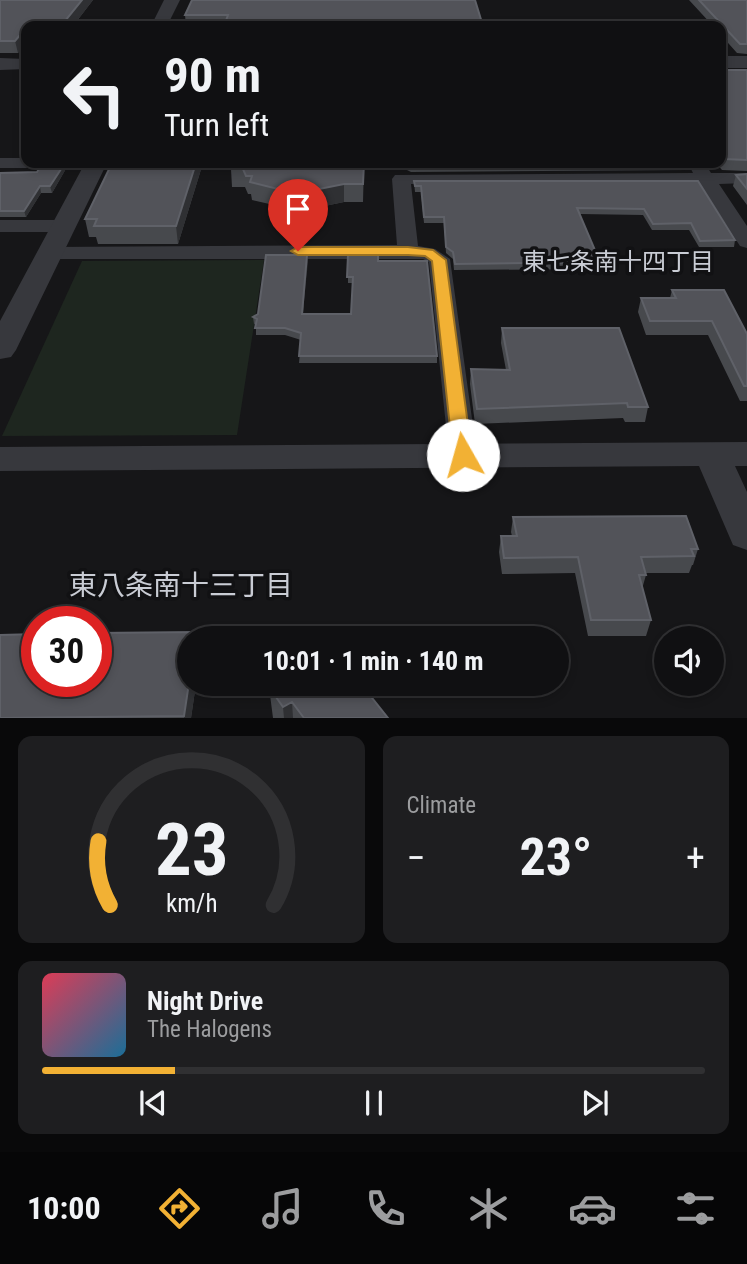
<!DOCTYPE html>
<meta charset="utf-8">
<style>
body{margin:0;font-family:"Roboto Condensed","Noto Sans JP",sans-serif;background:#1e1e20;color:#f1f3f6;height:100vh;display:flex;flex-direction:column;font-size:26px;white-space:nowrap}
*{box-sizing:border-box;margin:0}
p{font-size:23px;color:#9c9d9f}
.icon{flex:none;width:38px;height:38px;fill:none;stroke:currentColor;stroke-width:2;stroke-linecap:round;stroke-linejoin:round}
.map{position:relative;height:718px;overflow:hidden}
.drawer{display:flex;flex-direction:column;gap:18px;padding:18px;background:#09090a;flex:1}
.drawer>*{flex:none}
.guide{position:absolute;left:21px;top:21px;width:705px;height:147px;border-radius:14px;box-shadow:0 4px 10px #0003,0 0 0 2px #303032;background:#101012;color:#f1f3f6;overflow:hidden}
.controls{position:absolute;left:654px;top:626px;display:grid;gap:14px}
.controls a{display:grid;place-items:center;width:70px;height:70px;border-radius:50%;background:#101012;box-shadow:0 4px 10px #0003,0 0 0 2px #303032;font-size:35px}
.speed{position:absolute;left:21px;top:606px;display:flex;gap:14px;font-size:35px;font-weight:700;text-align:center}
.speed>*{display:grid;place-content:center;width:91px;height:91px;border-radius:50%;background:#101012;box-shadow:0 4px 10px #0003,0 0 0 2px #303032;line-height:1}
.speed .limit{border:10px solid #d22;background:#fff;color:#111}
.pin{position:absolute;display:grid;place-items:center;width:60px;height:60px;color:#fff;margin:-72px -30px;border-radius:50% 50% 50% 0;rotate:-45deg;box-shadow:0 0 7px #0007}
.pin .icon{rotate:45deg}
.me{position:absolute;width:77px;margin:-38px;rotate:353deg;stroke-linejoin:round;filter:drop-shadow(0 0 5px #0008)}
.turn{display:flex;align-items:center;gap:24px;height:147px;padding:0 28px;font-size:32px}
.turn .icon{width:91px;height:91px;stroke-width:2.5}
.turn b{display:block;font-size:49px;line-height:60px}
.big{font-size:52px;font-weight:700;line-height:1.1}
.drawer .card{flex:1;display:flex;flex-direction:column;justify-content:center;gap:10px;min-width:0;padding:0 24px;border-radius:14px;background:#1e1e20}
.drawer .dial{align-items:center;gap:0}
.dial svg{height:182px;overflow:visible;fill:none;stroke:#303032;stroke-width:7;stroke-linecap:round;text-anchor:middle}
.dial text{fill:#f1f3f6;stroke:none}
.song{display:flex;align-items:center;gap:21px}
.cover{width:84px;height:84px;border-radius:10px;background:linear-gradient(135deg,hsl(350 70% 55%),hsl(200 70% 35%))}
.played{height:7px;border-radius:4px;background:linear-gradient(90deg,#f2b134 20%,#303032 20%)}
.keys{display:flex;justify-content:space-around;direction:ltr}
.heat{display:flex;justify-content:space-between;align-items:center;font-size:38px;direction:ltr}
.drawer .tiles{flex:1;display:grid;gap:18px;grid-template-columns:1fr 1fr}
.card:last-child{grid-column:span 2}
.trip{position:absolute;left:177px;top:626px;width:392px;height:70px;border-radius:35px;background:#101012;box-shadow:0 4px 10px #0003,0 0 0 2px #303032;font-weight:700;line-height:70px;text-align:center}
.tab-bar{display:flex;height:112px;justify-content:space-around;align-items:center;background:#060607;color:#9c9d9f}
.tab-bar .icon{width:49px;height:49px}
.tab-bar .on{color:#f2b134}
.tab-bar b{font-size:32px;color:#f1f3f6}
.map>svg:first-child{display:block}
.green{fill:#1e261f}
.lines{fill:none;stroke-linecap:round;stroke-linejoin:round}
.minor{fill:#37383d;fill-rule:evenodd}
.tertiary{fill:#37383d;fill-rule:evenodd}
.wall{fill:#47494d}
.shaded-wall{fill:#2f3033}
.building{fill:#525359;stroke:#5f6168;stroke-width:2}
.route{fill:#f2b134;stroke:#9d7322;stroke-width:2}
.labels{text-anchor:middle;stroke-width:7;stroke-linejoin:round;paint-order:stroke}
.neighbourhood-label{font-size:24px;fill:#c9ccd4;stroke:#111113}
.near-neighbourhood-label{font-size:28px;fill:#c9ccd4;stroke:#111113}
</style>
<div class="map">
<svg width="747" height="718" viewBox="0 0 747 718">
<rect width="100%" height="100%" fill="#161618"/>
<path class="green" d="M264 260 237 435 2 436 82 261Z"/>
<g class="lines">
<path class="minor" d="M0 158H26V163H35L26 168H0Z
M700 164 706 165 711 173H747V183L719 184 747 226V248L740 246 700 184H411L418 246 435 249 450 259 477 455 473 462 463 464 453 462 449 455 429 262 423 259H50L40 253 50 247 397 245 392 179 395 175 693 173 691 169 694 165Z
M0 220H64L74 226 64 232H0Z"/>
<path class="tertiary" d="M164 0H180L167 26H151Z
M721 56H747V68H721Z
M0 58 26 59V69L0 70Z
M85 163H107L16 350 11 357 0 359V321Z
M747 442V466H735L747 492V550L733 545 699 466 0 471V447Z"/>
</g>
<path class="wall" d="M0 0H93L73 26H26V43L18 53H0Z
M192 0 483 26H186L185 15Z
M689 0H747V54L737 53 721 35V26H713Z
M747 69V171L722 170 716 163H721V70Z
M203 163 178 244H98L96 237H89L85 219Z
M364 163 363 202H344L315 208 314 211H287V208L252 200 251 194H248L245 187H232L231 169Z
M407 163H688L686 170 411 172 407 170Z
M67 167 52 193H41L26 217H0V173L37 172Z
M747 174V205L733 186 736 175Z
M414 181H698L735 240 734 247H699L689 230H652L643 215 580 214 600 262 599 269 454 270 453 259 446 253 444 223H424L421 192H415Z
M307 255 303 314H351L353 283H348V255L378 261 437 356V363H299L301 340 285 335H256V325L254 324 253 317 258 314Z
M672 290 747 334V401H740L708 335H646L638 312 641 298H670Z
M502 328 648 407 645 422H625L623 418 475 424 470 384 471 369 506 370 501 343Z
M513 517 698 549 693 565H692L689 573H645L646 575 642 589 651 620 646 636H588L575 573 502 574 499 552 501 536H512L511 532Z
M197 632 198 639H189V684H196L191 718H0Z
M269 687 388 718H273Z"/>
<path class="shaded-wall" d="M82 0H93L73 26H61Z
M26 28V43L18 53 15 41Z
M65 163H66L67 167 52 193 50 186Z
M196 163H203L178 244 176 226Z
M344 184V202L315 208 314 211V190Z
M40 186 41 193 26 217 24 211Z
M307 255 308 262 302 321V314Z
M189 684H196L191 718H184Z
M292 702 293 718H284L283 707Z"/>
<path class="building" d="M0 0H82L61 26H26V28L15 41H0Z
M192 0H475L483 26H224L228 15H185Z
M699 0H747V44H740Z
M721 70H747V160L724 159 721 154Z
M43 163H65L50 186H40L24 211H0V173L37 172Z
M112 163H196L176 226H94L97 219H85Z
M232 163H364L363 184H344L314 190V194L286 193V191L250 182 252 176H246L243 169H231Z
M747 174V189L736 175Z
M414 181H698L735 240 700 241 691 223 653 224 644 209 577 208 600 262 455 264 453 252 446 247 444 217H424L421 186H415Z
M266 255H307L302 314H351L353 277H347L348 255H378V261H427L437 356H299L301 333 285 328H255L257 319 253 317 258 314Z
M672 290H724L747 334V386H744L712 321H650L641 298H676Z
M502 328H619L648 407H628L627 403 477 409 471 369 510 370Z
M686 516 698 549H691L694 556 641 557 646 575H639L651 620H591L578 557 504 558 501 536H517L513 517Z
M316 628 325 639H298Z
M197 632 196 639H189V683L184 716 0 718V635L37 634V681H96V633Z
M274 684H361L388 718H304L292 702 283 707 269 687Z"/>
<path class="route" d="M408 247 433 250 446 260 472 455 463 461 453 455 432 261 425 256 408 255H298L291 251 298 247Z"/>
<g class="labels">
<g class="neighbourhood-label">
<text x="618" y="270">東七条南十四丁目</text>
</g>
<g class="near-neighbourhood-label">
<text x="181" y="595">東八条南十三丁目</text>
</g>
</g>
</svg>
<div class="controls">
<a><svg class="icon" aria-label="sound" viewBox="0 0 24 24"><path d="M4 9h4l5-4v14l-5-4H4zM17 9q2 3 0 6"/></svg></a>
</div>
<div class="speed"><div class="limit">30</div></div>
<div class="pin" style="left:298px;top:251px;background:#d93025"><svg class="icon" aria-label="arrive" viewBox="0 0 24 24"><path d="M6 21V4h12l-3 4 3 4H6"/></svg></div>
<svg class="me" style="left:463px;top:455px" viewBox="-20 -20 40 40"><circle r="19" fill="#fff"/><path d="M0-13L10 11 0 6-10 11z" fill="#f2b134"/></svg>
<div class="trip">10:01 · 1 min · 140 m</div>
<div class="guide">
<div class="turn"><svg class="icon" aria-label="left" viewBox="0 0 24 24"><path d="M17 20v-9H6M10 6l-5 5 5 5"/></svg><div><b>90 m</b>Turn left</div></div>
</div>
</div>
<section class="drawer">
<div class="tiles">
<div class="card dial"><svg viewBox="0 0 100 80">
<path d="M14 69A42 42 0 1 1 86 69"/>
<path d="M14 69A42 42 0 0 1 9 41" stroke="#f2b134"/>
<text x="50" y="56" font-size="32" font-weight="700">23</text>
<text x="50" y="72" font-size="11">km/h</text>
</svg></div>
<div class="card"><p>Climate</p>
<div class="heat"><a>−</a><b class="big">23°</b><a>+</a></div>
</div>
<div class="card">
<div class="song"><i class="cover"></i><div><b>Night Drive</b><p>The Halogens</p></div></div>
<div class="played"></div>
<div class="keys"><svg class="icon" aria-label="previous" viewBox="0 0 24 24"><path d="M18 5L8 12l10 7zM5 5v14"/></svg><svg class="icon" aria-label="pause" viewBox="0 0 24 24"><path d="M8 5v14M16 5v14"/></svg><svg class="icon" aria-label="next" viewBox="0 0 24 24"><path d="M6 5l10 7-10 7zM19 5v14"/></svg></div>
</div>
</div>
</section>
<nav class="tab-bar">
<b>10:00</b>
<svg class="icon on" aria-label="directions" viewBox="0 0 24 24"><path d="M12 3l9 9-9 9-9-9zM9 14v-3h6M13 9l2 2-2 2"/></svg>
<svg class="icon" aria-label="music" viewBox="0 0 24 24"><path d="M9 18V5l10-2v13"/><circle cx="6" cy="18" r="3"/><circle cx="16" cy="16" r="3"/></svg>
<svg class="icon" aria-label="phone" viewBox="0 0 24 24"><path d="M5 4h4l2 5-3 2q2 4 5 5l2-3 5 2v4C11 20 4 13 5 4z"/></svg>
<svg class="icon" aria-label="climate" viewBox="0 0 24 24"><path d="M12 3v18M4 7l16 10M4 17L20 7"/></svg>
<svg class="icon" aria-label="car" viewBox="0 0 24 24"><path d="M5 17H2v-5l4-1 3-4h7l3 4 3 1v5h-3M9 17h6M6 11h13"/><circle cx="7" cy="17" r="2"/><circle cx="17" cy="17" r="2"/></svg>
<svg class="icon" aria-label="filters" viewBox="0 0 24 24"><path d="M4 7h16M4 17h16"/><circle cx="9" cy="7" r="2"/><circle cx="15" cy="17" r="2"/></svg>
</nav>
